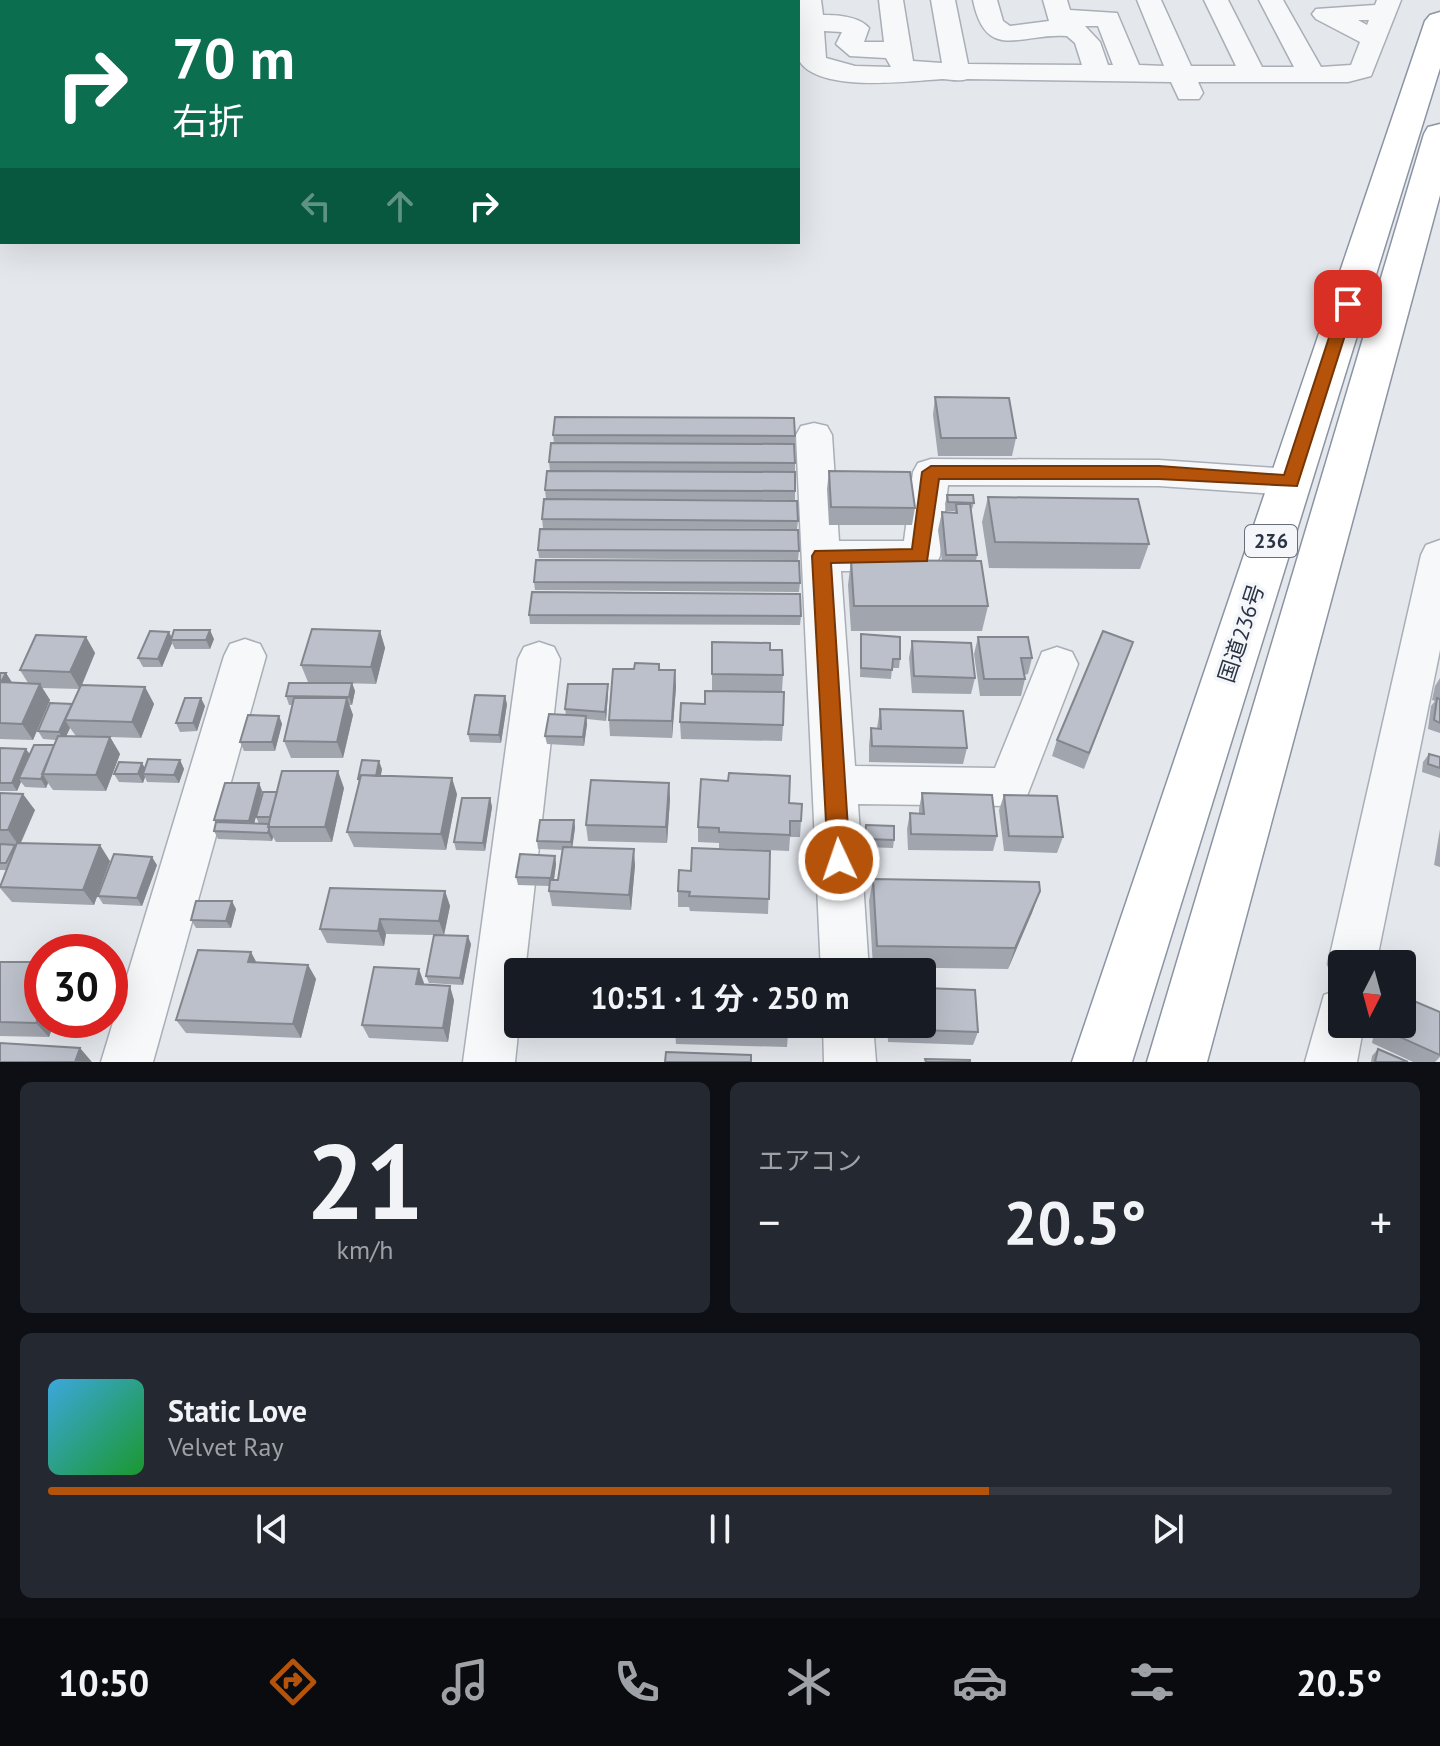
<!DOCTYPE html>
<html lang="ja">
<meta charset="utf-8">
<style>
body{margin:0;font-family:"PT Sans","Noto Sans JP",sans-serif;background:#242831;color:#f1f3f6;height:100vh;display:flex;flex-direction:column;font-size:30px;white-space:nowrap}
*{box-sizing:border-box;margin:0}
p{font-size:26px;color:#9ea1a6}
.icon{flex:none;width:44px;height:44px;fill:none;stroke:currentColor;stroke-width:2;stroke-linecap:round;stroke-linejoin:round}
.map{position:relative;height:1062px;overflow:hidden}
.panel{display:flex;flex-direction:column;gap:20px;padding:20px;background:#0d0f14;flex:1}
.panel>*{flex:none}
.guide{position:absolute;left:0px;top:0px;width:800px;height:244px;box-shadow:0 8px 32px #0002;background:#0b6e4f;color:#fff;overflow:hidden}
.needle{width:52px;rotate:186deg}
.fabs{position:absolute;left:1328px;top:950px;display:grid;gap:16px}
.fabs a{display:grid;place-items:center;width:88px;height:88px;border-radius:8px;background:#171b24;box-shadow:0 8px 32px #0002;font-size:40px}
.speed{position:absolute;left:24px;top:934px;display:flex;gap:16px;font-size:40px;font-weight:700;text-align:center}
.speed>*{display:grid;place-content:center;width:104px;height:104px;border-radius:50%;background:#171b24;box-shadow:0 8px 32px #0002;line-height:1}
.speed .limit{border:12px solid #d22;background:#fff;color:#111}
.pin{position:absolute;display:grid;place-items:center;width:68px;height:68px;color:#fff;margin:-34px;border-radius:16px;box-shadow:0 4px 12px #0006}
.me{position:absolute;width:88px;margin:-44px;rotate:357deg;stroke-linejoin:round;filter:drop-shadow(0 0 6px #0008)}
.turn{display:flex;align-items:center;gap:28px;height:168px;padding:0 40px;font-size:36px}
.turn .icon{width:104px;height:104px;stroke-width:2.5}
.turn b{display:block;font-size:56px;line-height:68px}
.lanes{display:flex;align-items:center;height:76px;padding:0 40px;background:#0003;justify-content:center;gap:40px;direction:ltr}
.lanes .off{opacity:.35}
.big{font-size:60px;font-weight:700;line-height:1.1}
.panel .card{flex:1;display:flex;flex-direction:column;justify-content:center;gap:12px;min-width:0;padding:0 28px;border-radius:12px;background:#242831}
.panel .dial{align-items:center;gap:0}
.dial b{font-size:104px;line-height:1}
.song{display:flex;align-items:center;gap:24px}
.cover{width:96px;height:96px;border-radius:12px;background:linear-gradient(135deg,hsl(200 70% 55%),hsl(130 70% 35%))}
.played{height:8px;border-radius:4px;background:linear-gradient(90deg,#b45309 70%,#363941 70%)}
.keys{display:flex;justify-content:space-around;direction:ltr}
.heat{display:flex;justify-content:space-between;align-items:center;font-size:44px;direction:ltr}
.panel .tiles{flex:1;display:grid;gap:20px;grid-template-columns:1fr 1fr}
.card:last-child{grid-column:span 2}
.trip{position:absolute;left:504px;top:958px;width:432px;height:80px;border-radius:8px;background:#171b24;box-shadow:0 8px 32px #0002;font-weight:700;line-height:80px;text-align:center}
.tabs{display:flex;height:128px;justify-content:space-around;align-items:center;background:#090b0e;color:#9ea1a6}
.tabs .icon{width:56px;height:56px}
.tabs .on{color:#b45309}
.tabs b{font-size:36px;color:#f1f3f6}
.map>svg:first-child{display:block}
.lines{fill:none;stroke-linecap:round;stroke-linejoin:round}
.minor-casing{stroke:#a9aeb7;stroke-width:3}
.highway-casing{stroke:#8b94a3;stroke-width:3}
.minor{fill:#f7f8fa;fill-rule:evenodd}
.highway{fill:#fff;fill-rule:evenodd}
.wall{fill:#a1a5ae;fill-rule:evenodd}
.shaded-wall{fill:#83868d}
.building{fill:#bbc0ca;stroke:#83868d;stroke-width:2}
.route{fill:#b45309;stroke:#753606;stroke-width:2}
.labels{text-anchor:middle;stroke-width:7;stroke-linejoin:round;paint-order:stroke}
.shield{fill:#f4f6f9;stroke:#676e7b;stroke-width:2}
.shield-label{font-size:20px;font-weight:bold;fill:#2b3445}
.street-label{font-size:22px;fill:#2b3445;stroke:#f4f6f9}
</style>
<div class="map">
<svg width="1440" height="1062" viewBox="0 0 1440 1062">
<rect width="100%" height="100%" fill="#e4e7ec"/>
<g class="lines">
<g class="minor-casing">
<path id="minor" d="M797 0H821L823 15C837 15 859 16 869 28L864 42H884L879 0H903L913 61 942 63 931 0H955L968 64 1082 65 1075 43 1067 36C1022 32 986 64 973 0H997L1003 21 1010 26 1049 21 1043 0H1067L1070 10 1117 13 1139 65 1164 66 1137 0H1161L1191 66H1236L1204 0H1228L1262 67H1294L1259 0H1283L1321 67 1351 65 1360 42 1316 19 1312 14 1316 9 1375 5 1377 0H1401L1371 76 1348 82H1198L1203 93 1199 99H1179L1171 82 967 79C957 82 951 79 942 79 910 81 821 93 800 62ZM1358 20H1369L1367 25ZM1085 26H1098L1113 65H1108L1100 42ZM824 31 842 32 836 44 850 56 886 58 891 67 855 66 826 58Z
M814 423 827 426 832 435 839 541H904L913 472 918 463 931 459 1159 460 1291 469 1304 473 1309 482 1304 491 1291 495 1159 486 948 485 940 556 935 566 921 571H841L855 766 995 768 1042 652 1057 647 1072 652 1078 664 1025 801 1009 806 858 804 869 972H821L796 435 801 426Z
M1440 540V650L1376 964H1342V983L1335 980 1328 964 1421 555 1426 545Z
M245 639 260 644 266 656 153 1062H101L224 656 230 644Z
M539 642 554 647 560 659 525 972H518L519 1024 515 1062H463L518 659 524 647Z
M1342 988V1024H1364L1357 1062H1305L1324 995Z
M823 1024H873L876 1062H824Z"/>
</g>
<g class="highway-casing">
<path id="highway" d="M1440 12V68L1132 1062H1072L1425 21 1430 15Z
M1440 124V195L1207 1062H1147L1424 134 1428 127Z"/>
</g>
<use href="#minor" class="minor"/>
<use href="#highway" class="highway"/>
</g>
<path class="wall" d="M935 397 1016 438 1012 456H938L933 415Z
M553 435 795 436V500L546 499 545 490 550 471 549 462 554 443Z
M829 471 915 508 912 525H829L827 489Z
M947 495 974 503 971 512 977 555 976 561 988 606 982 631H851L848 585 851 560 942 561 938 530 942 512 955 513V511H946L945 504Z
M988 497 1149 544 1140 569 989 568 982 522Z
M542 519 798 521 797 529 543 528Z
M538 550 799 551 798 560 539 558Z
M534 582 800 583 799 592 535 590Z
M529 615 801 616 800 625 530 624Z
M380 631 385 648 376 684 308 682 301 665Z
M861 634 900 659 899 668H892L891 679 860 677Z
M86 637 95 653 82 685 145 687 154 704 141 738 110 737 120 754 106 791 53 790 48 783 46 788 25 787 21 782 17 791H0V748L30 754 54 745 56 740 43 739 38 731 72 704 79 689 42 688 50 700 33 740 0 739V673H6L12 683H28L20 670ZM70 728 76 736H66Z
M978 637 1032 658 1028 674 1024 675 1025 679 1021 696H980L974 654Z
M172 638 214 639 210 649H175L172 643 162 667H143L138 658Z
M912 641 975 678 971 694 912 693 909 658Z
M712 642 770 650 783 675 782 691H726L783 725 782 741 681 739 680 722 705 704 712 691Z
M1133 642 1084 769 1052 756 1057 740Z
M659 670H675L676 687 672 738 610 736 609 720Z
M1440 678V733L1428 729 1431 706 1435 701 1432 700 1435 686Z
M352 683 355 691 352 705H349L353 715 343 758H291L284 741 293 705H289L286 696Z
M608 693 606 721 587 719V724L584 746 547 744 545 736 566 715 565 709Z
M507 704 501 743 470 742 468 734Z
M205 706 197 731 180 732 176 723Z
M880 709 967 748 963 764 869 762V745L871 728H877Z
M279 716 282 724 275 751H244L240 742Z
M1429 754 1440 757V778L1422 772 1423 762Z
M180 760 184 769 179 783 147 782 145 777 143 783 119 782 114 774Z
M382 769 381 776 457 794 446 850 354 847 347 832 359 782 358 779Z
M259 783 262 791 254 823 259 824 256 817 277 792 344 788 332 842H276L273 837 272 841 218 839 214 831 216 824 214 820Z
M669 783 670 799 667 843 588 841 586 825Z
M0 793 35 810 21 843 110 861 94 905 12 902 0 888V885L6 870H0Z
M922 793 997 836 993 851 908 850 907 829 910 813 919 814V809Z
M1004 795 1063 837 1057 853 1004 851 999 810Z
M490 798 492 807 485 851 456 850 454 842Z
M789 803 801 821 800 837H790L789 851 719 848V843L698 842V827Z
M574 820 575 828 572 847 635 865 631 910 552 906 549 891V886L518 885 516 877 555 856 556 864 554 880H558L563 850 538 849 537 841Z
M866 825 894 840 893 848 864 847Z
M1440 829V867L1434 865Z
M770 851 768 914 690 911 689 907H678V891L691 871Z
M157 865 142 906 103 904 98 896Z
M873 879 1040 891 1008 969 873 967 869 901Z
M445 891 450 906 444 935 471 944 463 985 429 983 426 976 434 935 386 934 384 946 327 943 320 929Z
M236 909 231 928H196L191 920Z
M0 962 42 1020H55L49 1037 0 1036Z
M256 962 308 965 316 979 301 1038 186 1033 176 1020Z
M424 983V985L454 1000 448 1042 369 1038 362 1025Z
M925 988 978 1032 973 1045 888 1042 887 1024H922Z
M1440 1012V1057L1435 1062H1413L1372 1043 1376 1024H1402Z
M56 1020H103L101 1024H60Z
M675 1030 788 1034 787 1047 676 1044Z
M1378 1049 1408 1062H1371L1372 1056Z"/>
<path class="shaded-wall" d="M210 630 214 639 210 649 206 640Z
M380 631 385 648 376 684 371 667Z
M169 632 173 640H171L172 643 162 667 158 659Z
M86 637 95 653 80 689 70 672Z
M675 670 676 687 672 738V721Z
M6 673 17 690 1 682Z
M352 683 355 691 352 705 349 697Z
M40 684 50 700 33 740 22 724Z
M608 684V693L606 721 605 712Z
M145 687 154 704 141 738 132 722Z
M505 696 507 704 501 743 499 735Z
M201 698 205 706 197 731 193 723Z
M347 698 353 715 343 758 337 742Z
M72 704 65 720 70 728 64 741 59 732Z
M279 716 282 724 275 751 272 742Z
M586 716 587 724 584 746 583 737Z
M110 737 120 754 106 791 96 775Z
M26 749 32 757 19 778 21 782 17 791 12 783Z
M180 760 184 769 179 783 174 775Z
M379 761 382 769 378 787 376 779Z
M142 763 147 771 143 774 145 777 143 783 138 774Z
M338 771 344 788 332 842 325 827Z
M43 774 48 783 46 788 41 779Z
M452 778 457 794 446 850 441 834Z
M259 783 262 791 253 829 249 821Z
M669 783 670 799 667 843 666 827Z
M23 794 35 810 19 846 8 830Z
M490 798 492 807 485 851 483 843Z
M574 820 575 828 572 850 571 842Z
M269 829 273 837 272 841 268 833Z
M100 845 110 861 94 905 83 890Z
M634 849 635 865 631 910 629 895Z
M555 856 556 864 553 886 551 878Z
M152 857 157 865 142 906 137 898Z
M445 891 450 906 444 935 439 921Z
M1040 891 1032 913 1008 969 1015 948Z
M232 901 236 909 231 928 226 921Z
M380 919 386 934 384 946 378 931Z
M468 936 471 944 463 985 460 978Z
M251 952 259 967 248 962Z
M110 956 119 968 110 996Z
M308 965 316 979 301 1038 293 1024Z
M419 969 424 983 421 998 416 984Z
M450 986 454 1000 448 1042 443 1028Z
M42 1008V1020H55L49 1037 36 1023Z
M80 1048 92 1062H75Z"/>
<path class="building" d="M935 397 1009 398 1016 438H941Z
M555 417 794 418 795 436 553 435Z
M551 443 794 444 795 463 549 462Z
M547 471 795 472V491L545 490Z
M829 471 910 472 915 508 831 507Z
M947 495H973L974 503 948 502Z
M988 497 1138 499 1149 544 995 542Z
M544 499 797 501 798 521 542 519Z
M956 504H970L977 555H946L942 512 957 513Z
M540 529 798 530 799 551 538 550Z
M536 560 799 561 800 583 534 582Z
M851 560 981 561 988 606H854Z
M532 592 800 594 801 616 529 615Z
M312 629 380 631 371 667 301 665Z
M174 630H210L206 640H171Z
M150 631 169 632 158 659 138 658Z
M1103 631 1133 642 1089 753 1057 740Z
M861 634 900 637V659H893L892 670 861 668Z
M36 635 86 637 70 672 20 670Z
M978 637H1028L1032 658H1021L1025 679H984Z
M912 641 971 643 975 678 914 676Z
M712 642 770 643V650H782L783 675 712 674Z
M635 663 659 664V670H675L672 721 609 720 613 669H634Z
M0 673H6L1 682 40 684 22 724 0 723Z
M289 683H352L349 697 286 696Z
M568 684H608L605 712 565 709Z
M81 685 145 687 132 722 65 720Z
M705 691 784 692 783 725 680 722 681 703 705 704Z
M475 695 505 696 499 735 468 734Z
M185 698H201L193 723H176Z
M294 698H347L337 742 284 741Z
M1437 698 1440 699V723L1434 720Z
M50 703 72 704 59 732 38 731Z
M880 709 963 711 967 748 872 746 871 728 881 729Z
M549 714 586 716 583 737 545 736Z
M248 715 279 716 272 742H240Z
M58 736 110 737 96 775 42 774Z
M34 745H54L41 779 19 778Z
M0 748 26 749 12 783H0Z
M1429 754 1440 757V768L1428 764Z
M148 759 180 760 174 775 143 774Z
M362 760 379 761 376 776 361 775 360 779H358Z
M119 762 142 763 138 774H114Z
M282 771H338L325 827H268Z
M729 773 790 776 789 803 802 804 801 821H790V835L719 832V828L698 827 701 779 728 781Z
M361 775 452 778 441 834 347 832Z
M591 780 669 783 666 827 586 825Z
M225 783H259L249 821 214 820Z
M263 792H277L270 817H256Z
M0 793 23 794 8 830H0Z
M922 793 992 795 997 836 911 834 910 813 924 814Z
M1004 795 1057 796 1063 837 1009 836Z
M462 798H490L483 843 454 842Z
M540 820H574L571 842 537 841Z
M216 822 269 824V829L268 833 214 831Z
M866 825 894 826V840L865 839Z
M17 843 100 845 83 890 0 887Z
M0 844 15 845 6 863H0Z
M563 847 634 849 629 895 549 891 550 880H558Z
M692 848 770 851 769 899 689 896 690 892 678 891 679 870 691 871Z
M114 854 152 857 137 898 98 896Z
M520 854 555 856 551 878 516 877Z
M873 879 1039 882 1040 891 1015 948 877 946Z
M330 888 445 891 439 921 380 919 378 931 320 929Z
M196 901H232L226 921 191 920Z
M434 935 468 936 460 978 426 976Z
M198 950 251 952 248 962 308 965 293 1024 176 1020Z
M0 962H42V1008L36 1023 0 1022Z
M374 967 419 969 416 984 450 986 443 1028 362 1025Z
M922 979H925V988L975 990 978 1032 891 1029V1024H922Z
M1402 996 1440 1012V1055L1384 1030 1385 1024H1402Z
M676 1024H788V1034L675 1030Z
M0 1043 80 1048 75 1062H0Z
M1378 1049 1408 1062H1375Z
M666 1052 751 1055V1062H665Z
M925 1059 970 1060V1062H926Z"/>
<path class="route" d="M1348 299 1355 304 1297 486 1159 479H939L927 561 831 563 850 860 847 867 839 870 831 867 828 860 812 556 815 551 912 549 922 472 931 466H1159L1284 475 1340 304Z"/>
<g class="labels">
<rect class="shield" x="1245" y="525" width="52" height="32" rx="6"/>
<g class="shield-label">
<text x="1271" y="548">236</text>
</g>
<g class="street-label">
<text transform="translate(1241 633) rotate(-72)" y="8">国道236号</text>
</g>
</g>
</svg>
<div class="fabs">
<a><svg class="needle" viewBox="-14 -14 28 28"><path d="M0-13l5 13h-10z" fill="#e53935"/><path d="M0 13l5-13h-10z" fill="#9ea1a6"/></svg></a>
</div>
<div class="speed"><div class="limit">30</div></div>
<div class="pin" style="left:1348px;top:304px;background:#d93025"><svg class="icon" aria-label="arrive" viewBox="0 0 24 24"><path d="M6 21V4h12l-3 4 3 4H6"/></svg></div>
<svg class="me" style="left:839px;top:860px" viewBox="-20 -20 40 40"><circle r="17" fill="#b45309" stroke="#fff" stroke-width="3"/><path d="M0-11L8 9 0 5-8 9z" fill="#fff"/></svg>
<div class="trip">10:51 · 1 分 · 250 m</div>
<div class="guide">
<div class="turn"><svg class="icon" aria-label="right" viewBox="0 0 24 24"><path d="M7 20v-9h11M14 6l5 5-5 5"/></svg><div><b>70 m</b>右折</div></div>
<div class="lanes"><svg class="icon off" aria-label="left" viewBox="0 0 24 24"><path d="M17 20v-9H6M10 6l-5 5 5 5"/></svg><svg class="icon off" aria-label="ahead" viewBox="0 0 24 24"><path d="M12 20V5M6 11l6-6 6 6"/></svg><svg class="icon" aria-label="right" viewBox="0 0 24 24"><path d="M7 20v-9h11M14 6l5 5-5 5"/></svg></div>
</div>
</div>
<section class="panel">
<div class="tiles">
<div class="card dial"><b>21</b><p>km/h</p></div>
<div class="card"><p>エアコン</p>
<div class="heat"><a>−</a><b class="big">20.5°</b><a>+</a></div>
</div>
<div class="card">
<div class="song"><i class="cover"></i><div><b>Static Love</b><p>Velvet Ray</p></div></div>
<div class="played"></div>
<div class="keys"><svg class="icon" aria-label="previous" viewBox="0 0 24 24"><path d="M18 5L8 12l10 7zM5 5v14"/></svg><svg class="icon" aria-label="pause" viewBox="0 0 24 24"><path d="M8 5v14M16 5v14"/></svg><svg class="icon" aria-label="next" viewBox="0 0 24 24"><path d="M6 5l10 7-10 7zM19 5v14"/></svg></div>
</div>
</div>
</section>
<nav class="tabs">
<b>10:50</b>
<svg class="icon on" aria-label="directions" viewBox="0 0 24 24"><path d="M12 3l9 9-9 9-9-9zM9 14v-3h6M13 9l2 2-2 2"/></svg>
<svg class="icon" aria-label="music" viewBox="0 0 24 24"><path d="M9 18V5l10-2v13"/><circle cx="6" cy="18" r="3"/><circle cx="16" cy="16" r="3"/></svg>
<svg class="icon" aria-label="phone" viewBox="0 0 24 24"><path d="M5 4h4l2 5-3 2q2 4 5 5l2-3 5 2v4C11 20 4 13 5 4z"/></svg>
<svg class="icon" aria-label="climate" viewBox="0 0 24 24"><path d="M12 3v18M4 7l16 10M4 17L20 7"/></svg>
<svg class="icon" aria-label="car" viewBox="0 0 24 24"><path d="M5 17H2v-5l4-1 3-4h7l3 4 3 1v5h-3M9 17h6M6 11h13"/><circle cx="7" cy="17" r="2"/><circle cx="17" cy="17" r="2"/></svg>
<svg class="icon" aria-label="filters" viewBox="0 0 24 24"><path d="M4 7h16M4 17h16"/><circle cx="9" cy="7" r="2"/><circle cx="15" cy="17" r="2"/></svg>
<b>20.5°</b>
</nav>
